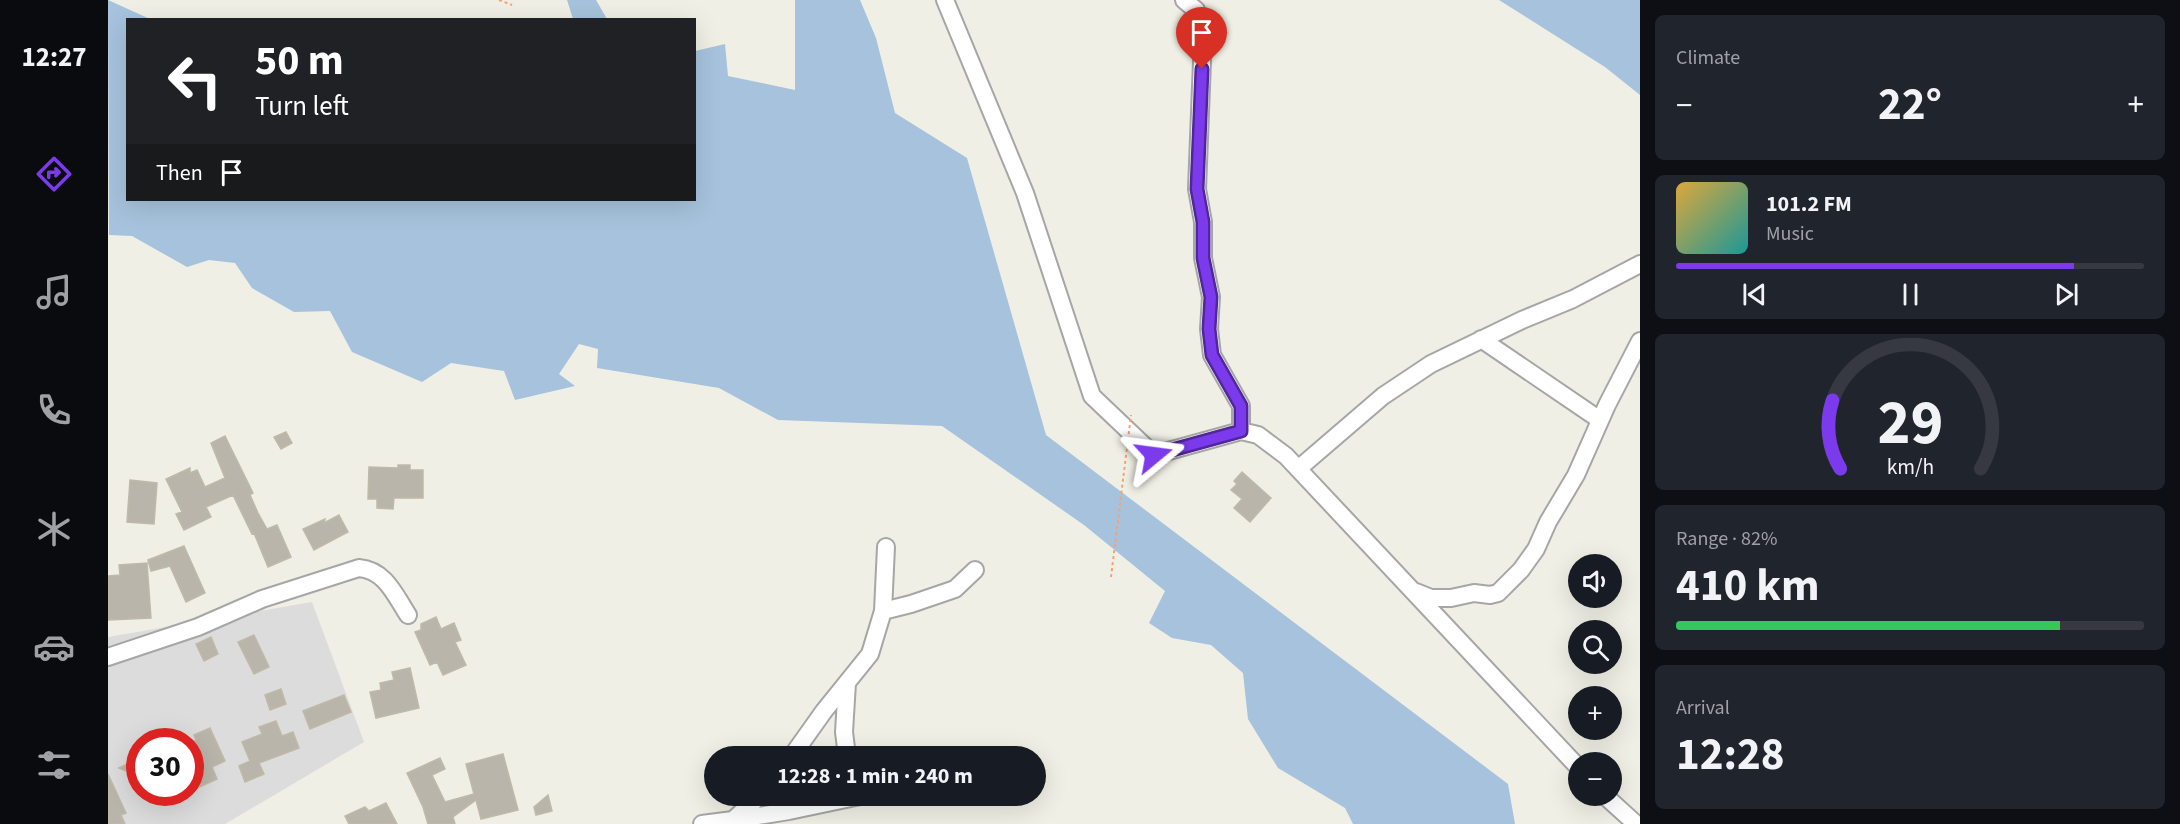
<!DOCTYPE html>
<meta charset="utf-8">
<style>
body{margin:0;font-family:"Source Sans 3",sans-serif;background:#20242c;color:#f1f3f6;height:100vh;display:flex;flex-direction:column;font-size:22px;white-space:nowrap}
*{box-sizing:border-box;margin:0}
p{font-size:20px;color:#9ea1a6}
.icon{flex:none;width:33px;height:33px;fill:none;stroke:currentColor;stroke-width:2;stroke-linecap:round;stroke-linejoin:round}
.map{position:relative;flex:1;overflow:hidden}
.drawer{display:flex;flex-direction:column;gap:15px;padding:15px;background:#0d0f14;width:540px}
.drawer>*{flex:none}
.hud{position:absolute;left:18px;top:18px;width:570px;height:183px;border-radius:0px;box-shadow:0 6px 24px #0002;background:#202124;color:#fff;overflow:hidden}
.controls{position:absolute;left:1460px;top:554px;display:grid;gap:12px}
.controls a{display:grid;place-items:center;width:54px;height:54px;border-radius:50%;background:#171b24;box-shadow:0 6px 24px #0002;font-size:30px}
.speed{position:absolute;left:18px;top:728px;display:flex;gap:12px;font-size:30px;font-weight:700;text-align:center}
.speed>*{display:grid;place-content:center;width:78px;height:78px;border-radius:50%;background:#171b24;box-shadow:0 6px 24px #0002;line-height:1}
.speed .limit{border:9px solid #d22;background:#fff;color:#111}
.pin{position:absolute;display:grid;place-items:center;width:51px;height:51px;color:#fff;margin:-62px -26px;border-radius:50% 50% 50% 0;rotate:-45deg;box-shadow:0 0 6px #0007}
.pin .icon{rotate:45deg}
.me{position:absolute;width:66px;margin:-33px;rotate:74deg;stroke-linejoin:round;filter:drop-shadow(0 0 4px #0008)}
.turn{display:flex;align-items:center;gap:21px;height:126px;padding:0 30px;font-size:27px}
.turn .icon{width:78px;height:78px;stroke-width:2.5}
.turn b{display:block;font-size:42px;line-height:51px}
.then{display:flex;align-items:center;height:57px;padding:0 30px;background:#0003;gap:12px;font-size:22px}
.big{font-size:45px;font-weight:700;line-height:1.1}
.drawer .tile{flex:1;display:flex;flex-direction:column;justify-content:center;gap:9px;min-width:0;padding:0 21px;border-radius:9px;background:#20242c}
.drawer .dial{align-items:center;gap:0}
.dial svg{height:156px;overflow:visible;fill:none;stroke:#363941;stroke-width:7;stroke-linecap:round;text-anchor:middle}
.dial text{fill:#f1f3f6;stroke:none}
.song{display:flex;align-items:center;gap:18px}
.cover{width:72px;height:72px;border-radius:9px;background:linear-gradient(135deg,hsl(40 70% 55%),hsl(180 70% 35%))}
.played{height:6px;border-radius:3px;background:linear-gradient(90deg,#7c3aed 85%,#363941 85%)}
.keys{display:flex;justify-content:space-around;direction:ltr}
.heat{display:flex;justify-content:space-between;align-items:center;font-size:33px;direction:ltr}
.charge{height:9px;border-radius:4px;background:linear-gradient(90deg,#34c759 82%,#363941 0)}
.trip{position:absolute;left:596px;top:746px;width:342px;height:60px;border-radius:30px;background:#171b24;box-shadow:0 6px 24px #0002;font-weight:700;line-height:60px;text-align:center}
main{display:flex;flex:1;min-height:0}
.tab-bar{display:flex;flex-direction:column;width:108px;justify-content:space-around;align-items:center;background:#090b0e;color:#9ea1a6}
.tab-bar .icon{width:42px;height:42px}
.tab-bar .active{color:#7c3aed}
.tab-bar b{font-size:27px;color:#f1f3f6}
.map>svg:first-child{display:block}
.residential{fill:#dddcdc;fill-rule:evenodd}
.water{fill:#a6c2dc}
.building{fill:#b9b5aa;stroke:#c1b9a8;stroke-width:1.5}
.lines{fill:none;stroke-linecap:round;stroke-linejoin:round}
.minor-casing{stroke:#a6a6a6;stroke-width:20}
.path{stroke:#f7a16f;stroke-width:2;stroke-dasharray:3 3;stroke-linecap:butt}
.minor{stroke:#fff;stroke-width:16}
.path-bridge{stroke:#f7a16f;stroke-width:2;stroke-dasharray:3 3;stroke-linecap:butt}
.route-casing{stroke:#51269a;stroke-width:15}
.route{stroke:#7c3aed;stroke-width:10}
</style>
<main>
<nav class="tab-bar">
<b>12:27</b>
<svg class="icon active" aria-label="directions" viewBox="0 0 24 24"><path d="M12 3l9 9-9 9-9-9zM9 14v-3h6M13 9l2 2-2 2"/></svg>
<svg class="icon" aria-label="music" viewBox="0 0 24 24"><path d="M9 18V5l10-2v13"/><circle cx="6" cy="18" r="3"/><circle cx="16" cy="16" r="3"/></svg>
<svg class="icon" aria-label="phone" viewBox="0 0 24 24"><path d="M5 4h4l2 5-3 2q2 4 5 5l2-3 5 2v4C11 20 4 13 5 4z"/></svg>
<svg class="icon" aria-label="climate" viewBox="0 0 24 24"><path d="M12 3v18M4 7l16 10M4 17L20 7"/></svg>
<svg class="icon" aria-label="car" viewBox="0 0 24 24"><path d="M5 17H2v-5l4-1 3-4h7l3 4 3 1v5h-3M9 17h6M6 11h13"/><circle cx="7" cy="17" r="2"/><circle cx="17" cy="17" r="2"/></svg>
<svg class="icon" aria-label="filters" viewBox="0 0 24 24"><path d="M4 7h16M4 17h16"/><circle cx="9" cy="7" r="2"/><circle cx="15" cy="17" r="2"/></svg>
</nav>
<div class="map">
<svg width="1532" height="824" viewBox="0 0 1532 824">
<rect width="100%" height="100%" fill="#efefe5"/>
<path class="residential" d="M204 602 256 742 117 824H0V637ZM32 741H82V792H32Z"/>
<path class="water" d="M0 0 42 19 20 20V200H586L587 51 617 44 620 76 687 90V0H752L768 38 787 113 859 158 938 435 1400 784 1407 824H1245L1237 808 1170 768 1140 719 1135 673 1103 645 1064 638 1041 623 1057 591 976 525 834 426 670 420 611 388 489 368 490 349 471 344 451 374 467 386 407 400 396 371 343 363 314 382 244 352 222 311 186 312 144 288 127 263 101 260 79 267 24 236 1 235Z
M459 0H488L499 19H465Z
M1391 0H1532V95L1497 67Z"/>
<path class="building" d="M178 432 184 443 173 449 166 437Z
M117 436 145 493 142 495 150 513 159 529 169 525 183 557 160 567 146 533 144 534 125 495 98 507 103 517 76 530 68 514 74 512 58 479 82 468V473L89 470 97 487 117 478 103 443Z
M290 465H302V470H315V498H286L285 509 269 508V499H260L261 467 290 468Z
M1134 472 1163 498 1142 522 1126 508 1134 499 1123 490 1129 484 1126 481Z
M22 480 49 483 46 524 19 522Z
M231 515 240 532 206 550 195 529 217 519 216 523Z
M76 546 97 593 78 602 62 566 43 571 40 560Z
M39 563 43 618 0 620V576L12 575 11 565Z
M328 617 333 629 346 623 353 640 347 642 358 665 335 675 329 662 322 665 307 632 313 630V624Z
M146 635 161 667 146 674 130 642Z
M103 637 110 654 96 661 88 644Z
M302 668 311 708 268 718 262 692 273 690 272 683 286 680 284 672Z
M173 689 178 704 162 710 157 695Z
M236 695 243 712 202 729 195 711Z
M168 721 174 736 185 732 191 748 151 763 156 774 137 782 131 766 142 761 134 742 154 734 151 727Z
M102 728 117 761 104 767 109 779 82 791V743L88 740 86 735Z
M395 754 410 810 373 819 368 800 345 817 347 824H320L315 807 299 773 332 758 337 769 324 775 337 802 366 794 358 764Z
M32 758V777L11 768Z
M0 774 18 813 13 815 17 824H0Z
M440 795 444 811 428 815 426 807Z
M278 803 289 824H241L237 816 257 807 261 811Z"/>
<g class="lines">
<g class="minor-casing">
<path id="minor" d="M837 0 917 193 984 396 1046 455 1133 431 1150 435 1178 456 1470 767
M1076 0 1088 10 1095 36 1089 189 1095 222V258L1103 297 1101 329 1104 355 1133 406V431
M1373 339 1492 420
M1190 469 1275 396 1323 364 1414 320 1465 299 1532 264
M1308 592 1323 598H1343L1366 593 1382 595 1390 593 1413 570 1428 549 1440 522 1468 475 1499 405 1532 341
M775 611 803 604 847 589 867 570
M0 657 90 627 154 599 251 568C277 570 287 595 300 615
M684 756 716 711 762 654 775 611 778 547
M739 756 736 732 739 683
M1496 795 1528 824
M625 820 681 811 757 795
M594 824 625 820 653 795"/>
</g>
<path class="path" d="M391 0 404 5"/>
<use href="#minor" class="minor"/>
<path class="path-bridge" d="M1003 577 1023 415"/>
</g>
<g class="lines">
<g class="route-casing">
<path id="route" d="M1046 455 1133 431V406L1104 355 1101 329 1103 297 1095 258V222L1089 189 1094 69"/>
</g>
<use href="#route" class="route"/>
</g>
</svg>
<div class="controls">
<a><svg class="icon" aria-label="sound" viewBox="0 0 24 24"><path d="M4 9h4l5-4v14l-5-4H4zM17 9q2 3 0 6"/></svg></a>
<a><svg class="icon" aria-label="search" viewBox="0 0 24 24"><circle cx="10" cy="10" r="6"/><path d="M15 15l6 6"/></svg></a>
<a>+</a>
<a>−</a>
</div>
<div class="speed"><div class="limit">30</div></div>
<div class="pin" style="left:1094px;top:69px;background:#d93025"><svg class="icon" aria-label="arrive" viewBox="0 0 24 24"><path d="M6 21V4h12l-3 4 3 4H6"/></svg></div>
<svg class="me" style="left:1046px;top:455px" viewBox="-20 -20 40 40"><path d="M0-17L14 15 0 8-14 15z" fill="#7c3aed" stroke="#fff" stroke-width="4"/></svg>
<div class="trip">12:28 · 1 min · 240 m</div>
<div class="hud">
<div class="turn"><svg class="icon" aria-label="left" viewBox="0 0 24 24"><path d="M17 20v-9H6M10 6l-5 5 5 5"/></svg><div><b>50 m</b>Turn left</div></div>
<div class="then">Then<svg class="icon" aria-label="arrive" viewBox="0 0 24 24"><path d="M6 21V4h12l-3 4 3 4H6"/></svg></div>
</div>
</div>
<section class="drawer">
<div class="tile"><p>Climate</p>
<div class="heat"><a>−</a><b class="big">22°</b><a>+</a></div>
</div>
<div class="tile">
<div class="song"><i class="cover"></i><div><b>101.2 FM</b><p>Music</p></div></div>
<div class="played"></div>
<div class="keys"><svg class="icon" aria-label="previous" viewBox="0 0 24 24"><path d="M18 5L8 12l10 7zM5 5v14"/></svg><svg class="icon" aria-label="pause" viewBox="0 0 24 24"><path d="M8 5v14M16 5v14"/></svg><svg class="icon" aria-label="next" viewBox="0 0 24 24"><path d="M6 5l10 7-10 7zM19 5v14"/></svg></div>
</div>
<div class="tile dial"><svg viewBox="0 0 100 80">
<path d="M14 69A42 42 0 1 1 86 69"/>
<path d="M14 69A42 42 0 0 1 10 34" stroke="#7c3aed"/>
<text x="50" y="56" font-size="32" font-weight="700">29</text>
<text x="50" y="72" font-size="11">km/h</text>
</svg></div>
<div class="tile"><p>Range · 82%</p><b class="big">410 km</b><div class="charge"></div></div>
<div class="tile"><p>Arrival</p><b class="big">12:28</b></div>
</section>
</main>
